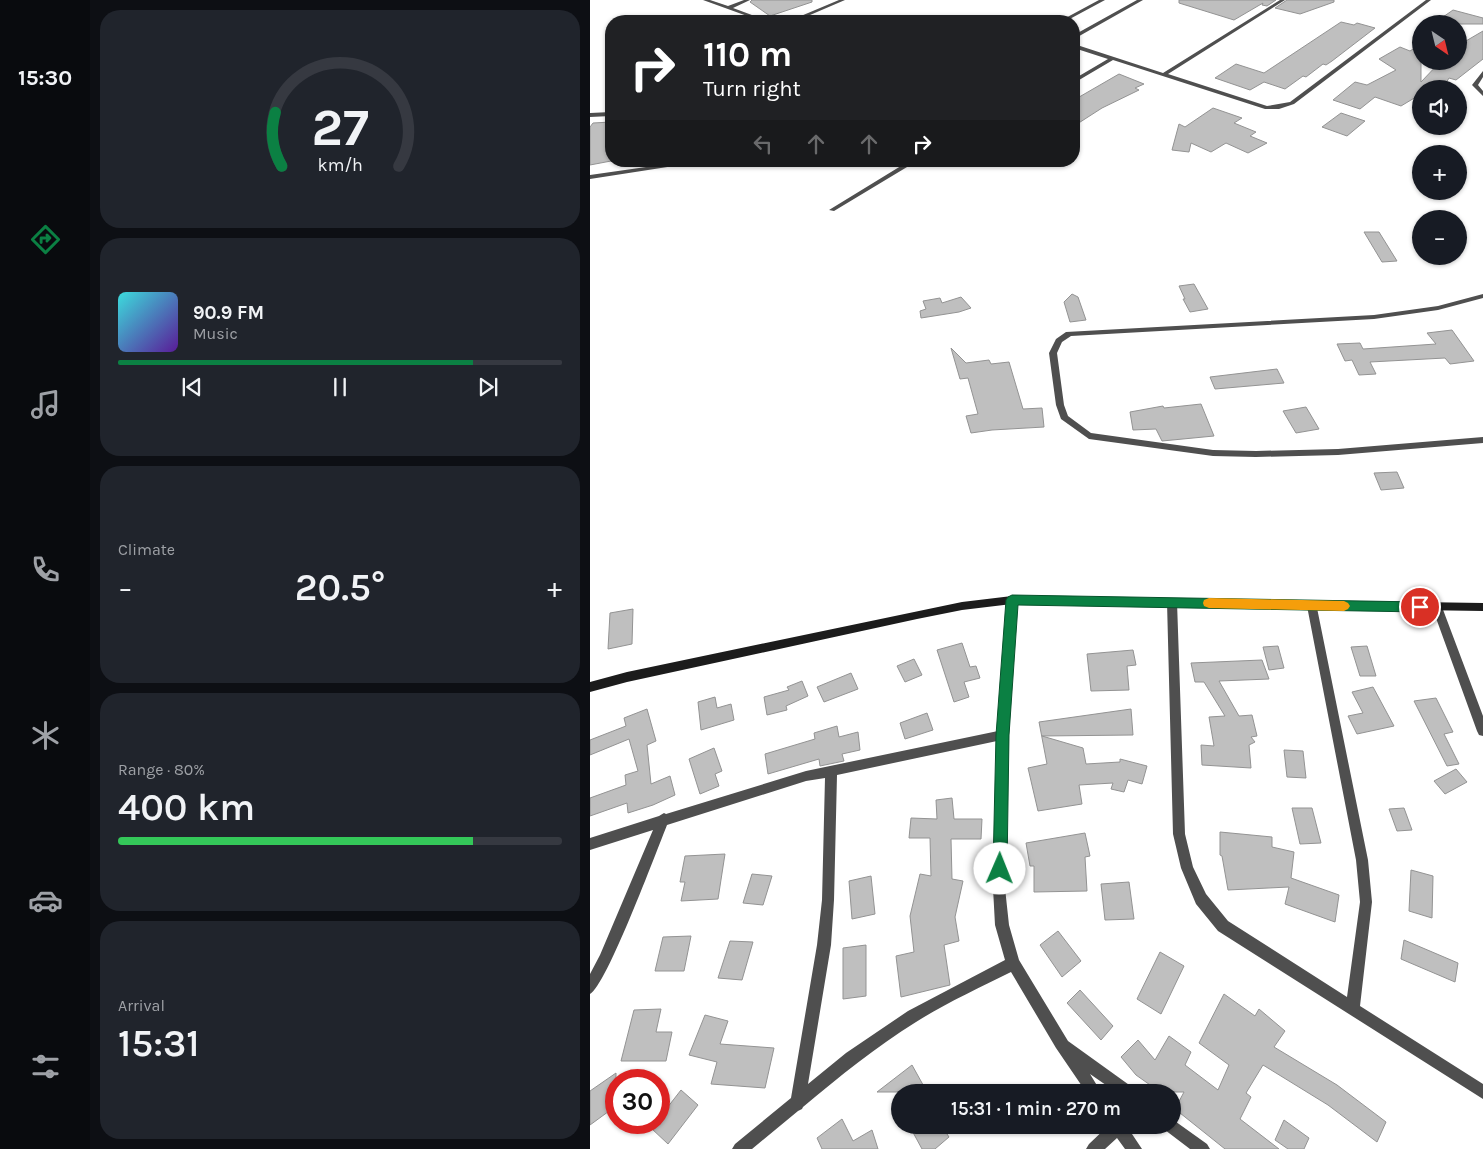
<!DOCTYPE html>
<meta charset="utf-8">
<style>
body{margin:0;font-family:Karla,sans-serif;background:#20242c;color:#f1f3f6;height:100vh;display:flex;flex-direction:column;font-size:19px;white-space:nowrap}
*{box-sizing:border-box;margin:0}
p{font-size:16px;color:#9ea1a6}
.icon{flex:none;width:28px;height:28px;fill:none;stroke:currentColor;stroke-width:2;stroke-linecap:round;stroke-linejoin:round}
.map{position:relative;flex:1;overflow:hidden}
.details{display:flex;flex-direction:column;gap:10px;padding:10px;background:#0d0f14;width:500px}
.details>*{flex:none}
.banner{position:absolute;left:15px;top:15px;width:475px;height:152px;border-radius:20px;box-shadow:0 1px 4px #0004;background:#202124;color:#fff;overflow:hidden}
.needle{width:32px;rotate:145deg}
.fabs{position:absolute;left:822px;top:15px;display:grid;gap:10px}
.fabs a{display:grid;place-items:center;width:55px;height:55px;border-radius:50%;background:#171b24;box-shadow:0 1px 4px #0004;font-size:25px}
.speed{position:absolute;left:15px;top:1069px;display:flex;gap:10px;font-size:25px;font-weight:700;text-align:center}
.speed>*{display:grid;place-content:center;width:65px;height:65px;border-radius:50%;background:#171b24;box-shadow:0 1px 4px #0004;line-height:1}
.speed .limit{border:8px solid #d22;background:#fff;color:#111}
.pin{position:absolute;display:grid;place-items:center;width:42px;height:42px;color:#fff;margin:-21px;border:2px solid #fff;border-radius:50%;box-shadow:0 1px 5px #0007}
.me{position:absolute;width:55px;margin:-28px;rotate:1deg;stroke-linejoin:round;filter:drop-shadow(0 0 4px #0008)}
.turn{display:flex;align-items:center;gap:18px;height:105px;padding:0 15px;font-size:22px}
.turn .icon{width:65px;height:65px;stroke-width:2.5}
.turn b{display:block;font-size:35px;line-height:42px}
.lanes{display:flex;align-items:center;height:48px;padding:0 15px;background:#0003;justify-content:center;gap:25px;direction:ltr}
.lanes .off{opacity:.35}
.big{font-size:38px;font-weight:600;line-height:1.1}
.details .tile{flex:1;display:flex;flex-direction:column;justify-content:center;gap:8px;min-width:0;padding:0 18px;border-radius:20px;background:#20242c}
.details .dial{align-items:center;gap:0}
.dial svg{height:130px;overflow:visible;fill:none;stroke:#363941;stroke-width:7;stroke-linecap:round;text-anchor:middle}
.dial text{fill:#f1f3f6;stroke:none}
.song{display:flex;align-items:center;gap:15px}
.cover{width:60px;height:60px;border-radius:8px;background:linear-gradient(135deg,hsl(180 70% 55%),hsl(270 70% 35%))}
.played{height:5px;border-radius:2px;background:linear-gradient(90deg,#0b8043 80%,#363941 80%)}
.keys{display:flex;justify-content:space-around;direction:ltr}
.heat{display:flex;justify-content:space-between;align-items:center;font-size:28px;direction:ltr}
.charge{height:8px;border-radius:4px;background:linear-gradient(90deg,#34c759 80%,#363941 0)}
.trip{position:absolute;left:301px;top:1084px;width:290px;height:50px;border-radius:25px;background:#171b24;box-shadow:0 1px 4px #0004;font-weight:600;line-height:50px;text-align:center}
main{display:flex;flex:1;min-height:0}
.tabs{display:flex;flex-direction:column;width:90px;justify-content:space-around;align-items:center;background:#090b0e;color:#9ea1a6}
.tabs .icon{width:35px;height:35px}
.tabs .on{color:#0b8043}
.tabs b{font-size:22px;color:#f1f3f6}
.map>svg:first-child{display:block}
.building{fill:#bfbfbf;stroke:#939393}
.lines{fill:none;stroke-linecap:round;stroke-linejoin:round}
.street{fill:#4f4f4f;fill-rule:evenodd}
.secondary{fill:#1c1c1c;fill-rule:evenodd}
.route{fill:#0b8043;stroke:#07532c}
.slow{fill:#f59e0b}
</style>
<main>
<nav class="tabs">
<b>15:30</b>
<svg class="icon on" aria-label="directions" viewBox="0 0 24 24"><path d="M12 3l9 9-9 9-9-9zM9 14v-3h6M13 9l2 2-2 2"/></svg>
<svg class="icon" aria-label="music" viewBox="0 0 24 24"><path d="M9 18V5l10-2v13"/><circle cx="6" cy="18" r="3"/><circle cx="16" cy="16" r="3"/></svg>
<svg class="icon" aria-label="phone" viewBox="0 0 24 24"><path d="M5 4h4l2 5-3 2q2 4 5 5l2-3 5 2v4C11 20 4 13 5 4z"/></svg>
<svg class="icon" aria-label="climate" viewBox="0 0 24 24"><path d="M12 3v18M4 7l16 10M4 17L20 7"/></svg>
<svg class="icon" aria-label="car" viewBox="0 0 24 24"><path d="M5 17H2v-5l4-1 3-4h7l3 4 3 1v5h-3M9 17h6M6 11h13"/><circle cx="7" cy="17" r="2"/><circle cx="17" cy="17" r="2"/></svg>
<svg class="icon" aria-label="filters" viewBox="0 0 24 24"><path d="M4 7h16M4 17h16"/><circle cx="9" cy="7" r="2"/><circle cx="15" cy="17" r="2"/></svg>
</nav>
<section class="details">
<div class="tile dial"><svg viewBox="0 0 100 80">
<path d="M14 69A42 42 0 1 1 86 69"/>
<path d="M14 69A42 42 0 0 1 10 36" stroke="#0b8043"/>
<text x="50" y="56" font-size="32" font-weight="700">27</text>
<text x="50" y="72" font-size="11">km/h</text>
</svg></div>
<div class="tile">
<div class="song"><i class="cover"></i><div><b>90.9 FM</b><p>Music</p></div></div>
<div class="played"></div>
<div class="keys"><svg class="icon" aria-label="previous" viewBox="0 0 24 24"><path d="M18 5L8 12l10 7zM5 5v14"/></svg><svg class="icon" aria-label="pause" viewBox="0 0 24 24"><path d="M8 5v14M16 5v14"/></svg><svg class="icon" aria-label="next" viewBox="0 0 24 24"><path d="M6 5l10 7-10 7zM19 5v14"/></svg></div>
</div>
<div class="tile"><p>Climate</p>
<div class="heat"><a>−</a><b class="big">20.5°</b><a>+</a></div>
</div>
<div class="tile"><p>Range · 80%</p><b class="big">400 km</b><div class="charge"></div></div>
<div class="tile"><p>Arrival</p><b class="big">15:31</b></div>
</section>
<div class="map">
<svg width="893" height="1149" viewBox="0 0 893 1149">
<rect width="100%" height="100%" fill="#fff"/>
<path class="building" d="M162 0H222V2L180 16 160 2Z
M589 0H686L677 6 672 5 673 3 644 20 589 3Z
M697 0H744V2L710 14 685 8Z
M863 10 893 18V24H843Z
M751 22 764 25 767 23 785 28 742 61 736 65 733 64 716 77 713 76 695 89 674 82 660 90 625 78 646 64 674 73Z
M893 31V59L866 80 859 78 853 88 844 86 840 89H831V94L811 106 785 97 770 109 743 100 765 82 777 85 806 70 789 59 810 47 820 51 831 44V82L851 61H869V45Z
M529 74 554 84 545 88 549 90 512 108 484 126V100Z
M623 108 652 118 644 123 666 132 660 136 677 143 658 153 636 143 621 152 601 143 599 152 582 150 589 124 595 127Z
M751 113 775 121 757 136 732 127Z
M21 122V161L0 165V127L3 123Z
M774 232H789L807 261 792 262Z
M604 284 618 309 600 312 593 299H595L589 286Z
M482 294 488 297 496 320 480 322 474 302Z
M371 297 381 308 369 312 331 318 330 311 336 309 333 301 350 298 352 303Z
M862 330 884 361 860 364 855 358 780 362 786 374 769 375 762 360 755 361 747 344 770 343 773 349 846 344 837 333Z
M361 348 376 363 399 360 401 364 419 362 433 409 452 408 454 427 402 430 381 433 376 416 388 414 378 378 370 379Z
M687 369 694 383 625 389 620 377Z
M611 404 624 436 572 441 566 429 543 430 540 412 573 406 574 408Z
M716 407 729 429 706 433 693 411Z
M807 472 814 488 791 490 784 473Z
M43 609 42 644 18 649 20 613Z
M372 643 380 667 386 666 390 678 374 682 379 697 364 702 347 650Z
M688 646 694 668 679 670 673 647Z
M777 646 786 676H770L761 647Z
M543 650 546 665 537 666 539 690 501 691 497 654Z
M324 659 332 675 315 682 307 666Z
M672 660 679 679 629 681 649 716 662 715 667 736 661 737 665 742 659 745 661 768 612 765 611 745 624 746 619 717 635 716 614 682H605L601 663Z
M261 673 268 689 234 702 227 687Z
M212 681 218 696 196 706 197 710 177 715 174 697 199 690 197 687Z
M783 687 804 726 767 734 758 716 773 713 762 692Z
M125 697 127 708 141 704 144 720 111 730 108 702Z
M846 698 863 732 854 734 869 764 857 766 824 701Z
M57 709 66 741 57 745 61 784 80 776 85 795 63 805 38 813 37 803 0 816V798L36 785 35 775 48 771 39 739 0 755V740L36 726 34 718Z
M541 709 543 735 452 736 493 748 496 764 530 762V759L557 766 552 784 538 780 534 792 521 789 523 783 489 785 492 804 448 811 438 768 457 764 449 722Z
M337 713 343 730 315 739 310 723Z
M247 726 249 737 268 732 270 750 252 754 254 761 230 766 229 759 178 774 175 754 225 739 224 733Z
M124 748 132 771 125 774 129 786 110 794 99 759Z
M694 750 713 751 716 778 697 777Z
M866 769 877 782 855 794 844 781Z
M362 798 364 819H392L391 839H361L362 879 373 881 365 917 369 941 354 945 360 985 311 997 306 956 324 952 320 916 330 874 341 876 340 838H319L321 818 347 819 346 800Z
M702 808H722L731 843 710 844Z
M814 808 822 830 807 831 799 809Z
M630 832 682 837V847L704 852 701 878 749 895 745 922 695 904 699 887 638 890 632 856 630 855Z
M495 833 500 856 495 857 497 891 444 892V866H440L436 843Z
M135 854 128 899 91 901 95 882H90L95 856Z
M821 870 843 876 842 918 819 911Z
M162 874 182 876 173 905 153 903Z
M281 876 285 914 262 919 259 881Z
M539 882 544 919 515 920 511 884Z
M468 931 491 961 472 977 450 945Z
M101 936 94 971H65L73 937Z
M814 940 868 963 865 982 811 959Z
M140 941 163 942 152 980 128 978Z
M276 945V996L253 999V948Z
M570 952 594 966 571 1014 547 999Z
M490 990 523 1026 511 1040 477 1003Z
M634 994 665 1016 669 1009 695 1031 684 1047 747 1085 796 1122 787 1142 738 1105 673 1065 656 1093 661 1097 650 1119 689 1149H635L585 1109 594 1092H570L546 1075 531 1057 548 1040 565 1060 579 1036 601 1052 595 1065 628 1090 639 1065 609 1043Z
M71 1009 66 1032H82L76 1061H31L44 1010Z
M115 1015 138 1021 130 1044 184 1048 175 1088 121 1084 127 1062 99 1055Z
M322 1065 337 1092H287Z
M26 1073V1106L0 1125V1091Z
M91 1090 108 1105 78 1144 61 1128 65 1122H69V1118L72 1114 74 1115 77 1108Z
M252 1119 263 1141 282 1130 288 1149H232L227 1138Z
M694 1120 719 1138 714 1149H698L685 1140Z
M319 1125H351L359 1137 345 1149H332Z"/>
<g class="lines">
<path class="street" d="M113 0H120L138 6 154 0H160L143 8 178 21H171Z
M249 0H255L206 21H199Z
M509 0H515L476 21H470Z
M547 0H553L484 39V35Z
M690 0H695L578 74 677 106 700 102 836 0H841L704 104 689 109H675L523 60 484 83V79L518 59 484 48V44L573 73Z
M893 71V77L888 85 893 91V96L882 85Z
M21 112V116L0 117V113Z
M98 161H116L0 179V175Z
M319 161H327L244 211 239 210Z
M893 294V298L848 310 784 319 481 336 472 342 467 353 474 405 478 416 501 433 623 450 666 451 748 449 893 437V443L748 455 666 457 623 456 499 439 471 419 466 405 459 353 466 339 476 332 784 315 848 306Z
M422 596 426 597 427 600 419 735 415 888 419 925 429 960 478 1041 542 1087 544 1092H526L500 1074 511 1092H496L466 1048 421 972C389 988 356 1003 326 1022 286 1047 250 1076 213 1107L212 1109 208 1111 162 1149H142L145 1144 201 1098 227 945 232 900 235 778 216 781 77 825C67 850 16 987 0 994V974L10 955 63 830 0 850V838L69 816 74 813 76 814 216 771 408 731 417 600 418 597ZM407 741 403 888 405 925 415 960 318 1011 256 1053 218 1084 241 945 244 900 247 775Z
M582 598 586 599 587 602 595 834 603 867 616 894 638 921 757 997 770 902 766 860 717 606 718 603H726L778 860 782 902 770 1006 893 1084V1099L628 931 606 904 591 868 583 834 577 602 578 599Z
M847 603 851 604 852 607 893 716V736L889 735 887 731 842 607 843 604Z
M582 1119 617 1144 620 1149H600L575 1130 573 1125H582Z
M519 1125H536L552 1149H535L527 1138 515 1149H496L499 1144Z"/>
<path class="secondary" d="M422 596 893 603V611L422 604 372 610 327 619 37 682 0 692V682L37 672 372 602Z"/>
</g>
<path class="route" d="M422 595 830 602 834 604 835 607 834 610 830 612 428 605 419 735 417 869 415 874 410 876 405 874 403 869 406 735 416 600 418 597Z"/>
<path class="slow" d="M619 598 754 601 758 603 760 606 758 609 754 611 619 608 614 606 613 603 614 600Z"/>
</svg>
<div class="fabs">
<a><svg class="needle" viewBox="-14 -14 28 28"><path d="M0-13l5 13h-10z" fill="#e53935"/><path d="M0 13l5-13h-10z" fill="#9ea1a6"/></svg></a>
<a><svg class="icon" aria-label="sound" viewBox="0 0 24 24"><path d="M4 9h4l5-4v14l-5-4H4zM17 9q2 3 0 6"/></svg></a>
<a>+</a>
<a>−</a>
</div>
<div class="speed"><div class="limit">30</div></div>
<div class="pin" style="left:830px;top:607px;background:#d93025"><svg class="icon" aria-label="arrive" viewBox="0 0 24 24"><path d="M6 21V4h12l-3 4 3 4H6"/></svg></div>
<svg class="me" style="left:410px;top:869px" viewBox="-20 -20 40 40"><circle r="19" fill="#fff"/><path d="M0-13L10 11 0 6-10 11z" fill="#0b8043"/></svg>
<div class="trip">15:31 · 1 min · 270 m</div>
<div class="banner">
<div class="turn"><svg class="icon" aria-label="right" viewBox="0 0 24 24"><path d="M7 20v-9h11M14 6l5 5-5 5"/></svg><div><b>110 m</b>Turn right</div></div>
<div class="lanes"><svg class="icon off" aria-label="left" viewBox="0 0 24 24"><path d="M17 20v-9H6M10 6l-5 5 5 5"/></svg><svg class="icon off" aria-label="ahead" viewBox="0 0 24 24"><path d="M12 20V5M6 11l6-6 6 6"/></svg><svg class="icon off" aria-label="ahead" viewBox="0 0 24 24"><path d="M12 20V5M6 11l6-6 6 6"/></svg><svg class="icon" aria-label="right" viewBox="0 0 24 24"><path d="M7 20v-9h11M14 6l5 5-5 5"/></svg></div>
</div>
</div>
</main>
